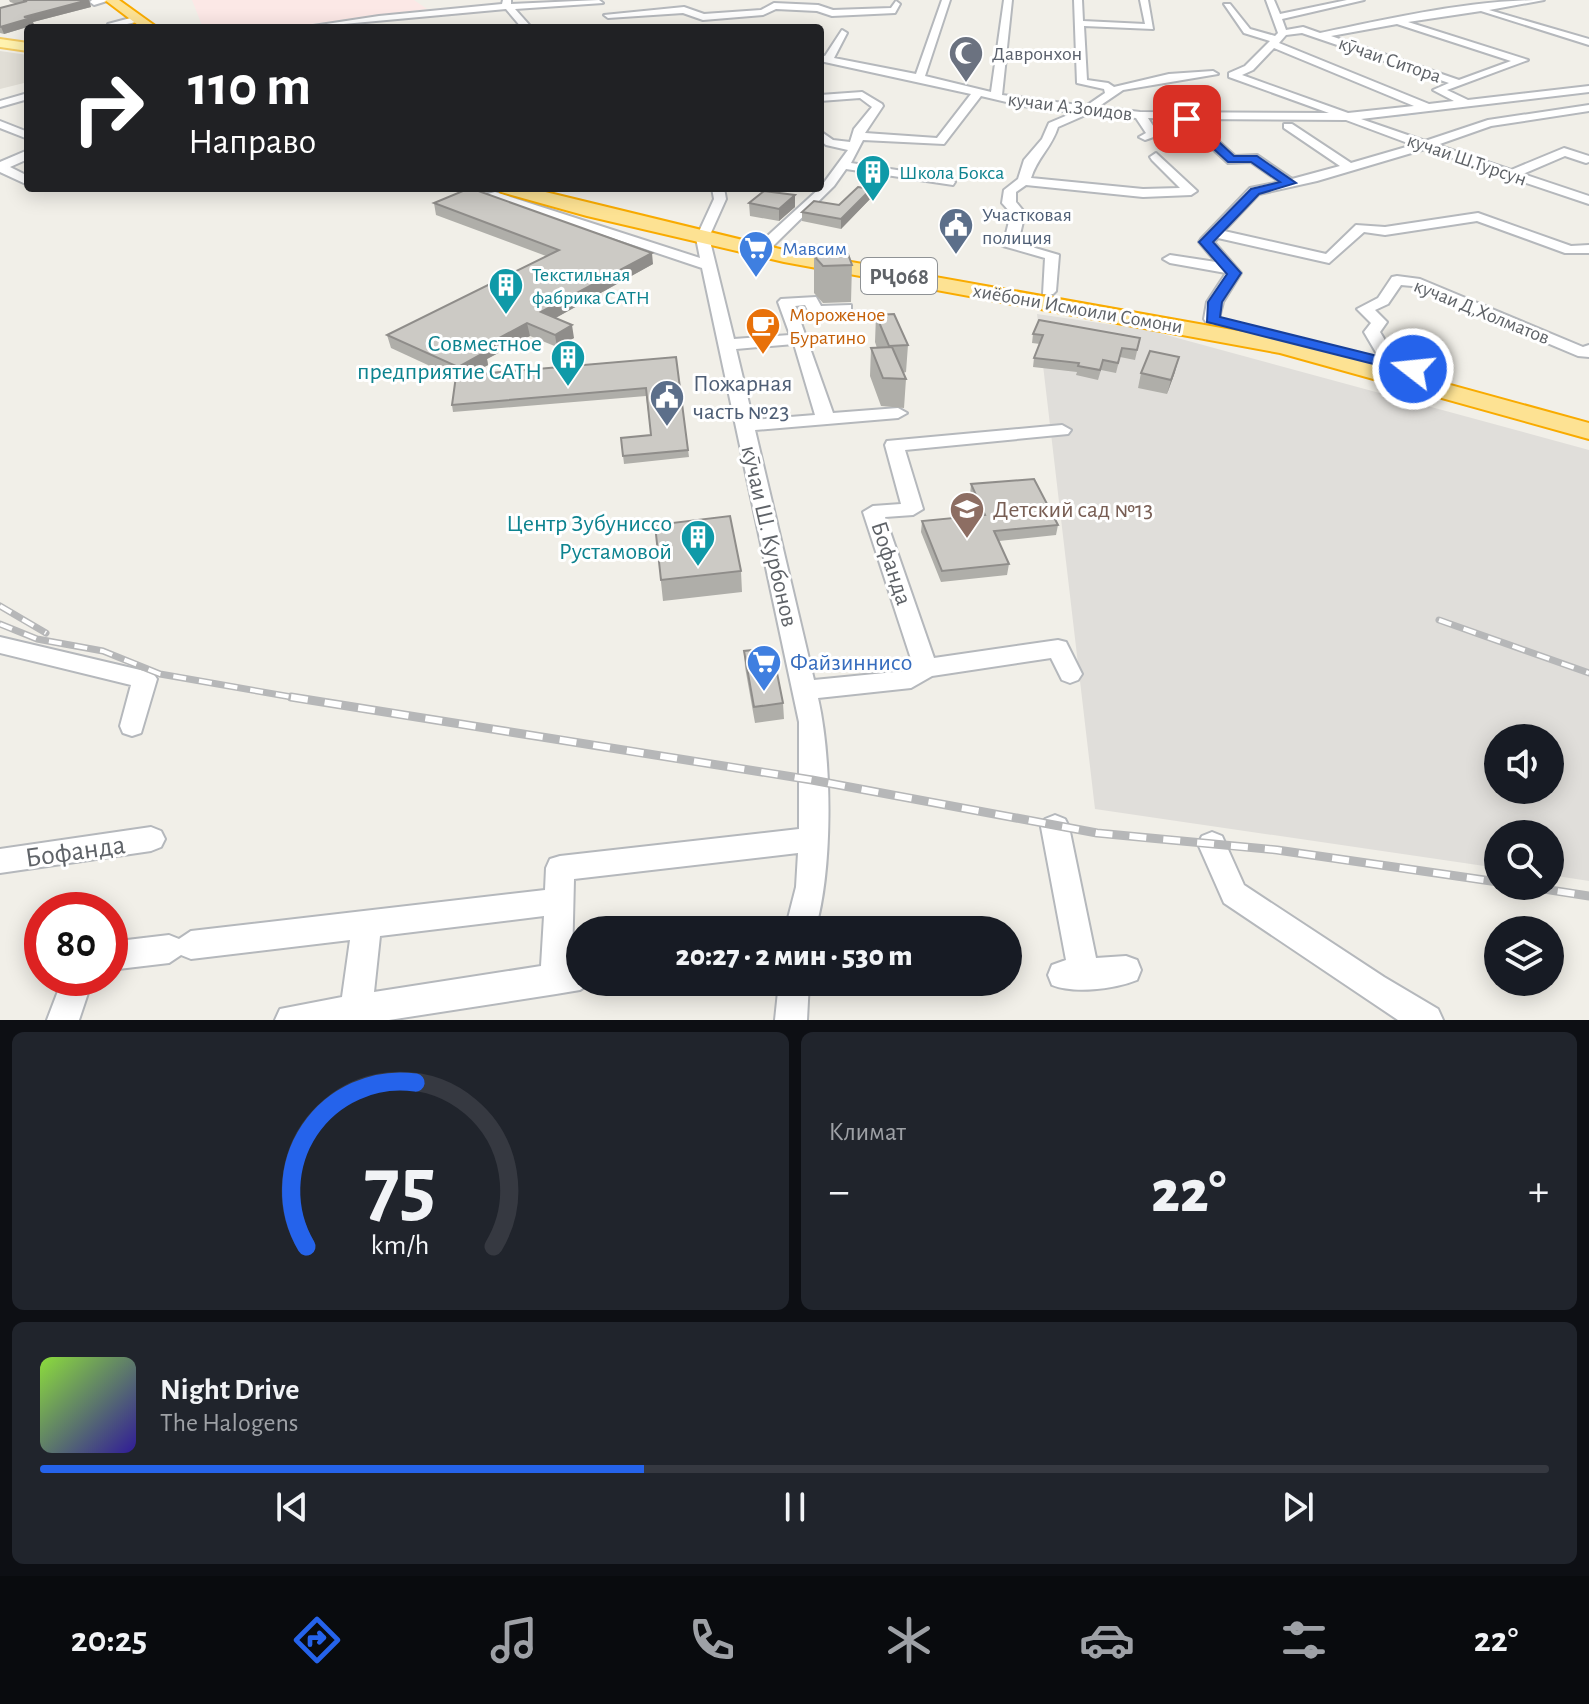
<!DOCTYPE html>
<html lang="ru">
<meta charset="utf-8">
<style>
body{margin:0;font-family:"Alegreya Sans",sans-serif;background:#20242c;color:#f1f3f6;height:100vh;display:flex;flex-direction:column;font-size:30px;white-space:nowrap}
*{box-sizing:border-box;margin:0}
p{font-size:26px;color:#9ea1a6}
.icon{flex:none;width:44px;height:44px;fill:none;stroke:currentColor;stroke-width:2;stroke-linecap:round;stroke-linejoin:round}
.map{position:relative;height:1020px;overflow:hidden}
.panel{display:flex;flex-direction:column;gap:12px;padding:12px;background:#0d0f14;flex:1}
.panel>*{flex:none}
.guide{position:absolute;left:24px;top:24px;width:800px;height:168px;border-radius:8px;box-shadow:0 4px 20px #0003;background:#202124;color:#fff;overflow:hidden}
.controls{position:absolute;left:1484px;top:724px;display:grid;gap:16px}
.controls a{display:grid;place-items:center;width:80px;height:80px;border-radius:50%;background:#171b24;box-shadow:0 4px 20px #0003;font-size:40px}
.speed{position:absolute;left:24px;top:892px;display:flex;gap:16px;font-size:40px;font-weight:700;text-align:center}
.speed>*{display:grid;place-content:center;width:104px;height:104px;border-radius:50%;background:#171b24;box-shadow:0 4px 20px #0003;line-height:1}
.speed .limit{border:12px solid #d22;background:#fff;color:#111}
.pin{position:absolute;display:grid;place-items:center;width:68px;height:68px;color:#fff;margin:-34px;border-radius:16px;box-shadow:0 4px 12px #0006}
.me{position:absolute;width:88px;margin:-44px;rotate:286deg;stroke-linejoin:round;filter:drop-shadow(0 0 6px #0008)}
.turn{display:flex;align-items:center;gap:28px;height:168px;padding:0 32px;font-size:36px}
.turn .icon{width:104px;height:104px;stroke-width:2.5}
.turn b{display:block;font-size:56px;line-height:68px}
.big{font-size:60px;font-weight:800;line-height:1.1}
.panel .card{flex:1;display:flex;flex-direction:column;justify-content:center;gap:12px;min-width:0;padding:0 28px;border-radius:12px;background:#20242c}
.panel .dial{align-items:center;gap:0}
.dial svg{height:208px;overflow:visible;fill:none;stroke:#363941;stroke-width:7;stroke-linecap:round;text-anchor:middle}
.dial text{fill:#f1f3f6;stroke:none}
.song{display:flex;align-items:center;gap:24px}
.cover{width:96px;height:96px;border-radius:12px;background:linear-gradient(135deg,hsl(90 70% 55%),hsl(250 70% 35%))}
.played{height:8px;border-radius:4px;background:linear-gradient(90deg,#2563eb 40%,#363941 40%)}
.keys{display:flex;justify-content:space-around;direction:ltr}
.heat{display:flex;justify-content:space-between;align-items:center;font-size:44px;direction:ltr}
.panel .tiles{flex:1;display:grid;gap:12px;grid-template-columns:1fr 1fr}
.card:last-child{grid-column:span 2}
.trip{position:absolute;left:566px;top:916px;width:456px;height:80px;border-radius:40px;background:#171b24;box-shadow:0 4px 20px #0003;font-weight:800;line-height:80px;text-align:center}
.dock{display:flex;height:128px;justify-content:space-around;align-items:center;background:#090b0e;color:#9ea1a6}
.dock .icon{width:56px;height:56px}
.dock .current{color:#2563eb}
.dock b{font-size:36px;color:#f1f3f6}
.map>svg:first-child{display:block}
.industrial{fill:#e0deda;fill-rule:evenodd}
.education{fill:#e1ded6}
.medical{fill:#fce8e6}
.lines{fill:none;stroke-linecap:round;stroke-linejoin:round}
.stream-far1{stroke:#aadaff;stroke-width:2}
.stream{stroke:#aadaff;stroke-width:3}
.minor-casing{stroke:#b5b8bc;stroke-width:4}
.major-casing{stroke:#f2c960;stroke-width:4}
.highway-casing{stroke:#f9ab00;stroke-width:4}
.minor{fill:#fff;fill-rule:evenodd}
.major{fill:#fff2af;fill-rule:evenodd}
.highway{fill:#fde293;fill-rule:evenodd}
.rail-far1-casing{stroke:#b6b7b8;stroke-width:7}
.rail-casing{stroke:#b6b7b8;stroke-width:9}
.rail-far1{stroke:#fff;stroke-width:4;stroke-dasharray:13;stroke-linecap:butt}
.rail{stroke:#fff;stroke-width:6;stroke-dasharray:17;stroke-linecap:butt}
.wall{fill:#afaea9}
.shaded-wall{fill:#8f8d8a}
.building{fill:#cccac5;stroke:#8f8d8a;stroke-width:2}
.route{fill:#2563eb;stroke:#184099;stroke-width:2}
.labels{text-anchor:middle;stroke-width:6;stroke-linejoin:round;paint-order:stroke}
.far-worship-label{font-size:20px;fill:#5b616d;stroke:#fff;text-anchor:start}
.far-street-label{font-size:20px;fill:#5f6368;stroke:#fff}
.far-culture-label{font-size:20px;fill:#0d838f;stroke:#fff;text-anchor:start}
.far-service-label{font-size:20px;fill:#4e5e75;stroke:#fff;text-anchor:start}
.far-shop-label{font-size:20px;fill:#366cbe;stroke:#fff;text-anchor:start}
.far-food-label{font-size:20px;fill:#c56008;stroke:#fff;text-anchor:start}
.shield{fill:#fff;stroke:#8f9295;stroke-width:2}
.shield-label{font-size:22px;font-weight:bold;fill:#5f6368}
.culture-label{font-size:24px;fill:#0d838f;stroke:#fff;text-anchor:end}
.service-label{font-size:24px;fill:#4e5e75;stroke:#fff;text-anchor:start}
.education-label{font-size:24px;fill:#785e54;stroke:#fff;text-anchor:start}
.street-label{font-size:24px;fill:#5f6368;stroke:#fff}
.shop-label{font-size:24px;fill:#366cbe;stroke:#fff;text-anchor:start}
.near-street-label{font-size:28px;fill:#5f6368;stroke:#fff}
</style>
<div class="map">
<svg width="1589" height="1020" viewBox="0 0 1589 1020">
<rect width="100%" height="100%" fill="#f1efe8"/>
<path class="industrial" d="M1037 314 1148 330 1589 450V881L1550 875V834H1498V868L1095 809ZM1498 738H1550V790H1498Z"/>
<path class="education" d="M0 51 28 55V82L0 89Z"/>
<path class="medical" d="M192 0H414L427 9 280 28H203Z"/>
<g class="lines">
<path class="stream-far1" d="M983 96 1016 105 1076 113
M1405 114 1487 104"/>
<path class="stream" d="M1069 112 1076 113
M1085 114 1132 117
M1397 115 1421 112"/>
<g class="minor-casing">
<path id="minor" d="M92 0H110L94 5 90 2Z
M503 0H511V4L599 0 603 3 515 9 532 28H522L506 9 300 28 379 16 502 4Z
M942 0H950L925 76 991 92 1004 0H1012L1002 95 1086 106 1105 93 1104 89 1077 83 1074 0H1082L1083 21 1145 24 1140 0H1148L1153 29 1084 26 1087 80 1108 83 1114 87 1169 74 1213 71 1218 74 1123 90 1098 107 1140 112 1329 113 1229 77V73L1245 66 1270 41 1244 33 1224 4H1230L1250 29 1275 36 1278 33 1266 0H1274L1280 14 1347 0H1364L1282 19 1286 30 1303 27 1320 33C1393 18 1470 0 1544 0L1489 10 1589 39V45L1481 11 1408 22 1528 60 1447 90 1468 100 1589 86V92L1361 119 1425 141 1488 120 1589 105V111L1491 126 1437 145 1511 170 1564 148 1589 156V162L1586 163 1565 156 1523 174 1589 196V204L1425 149 1317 181 1259 194 1224 231 1326 254 1356 225 1385 227 1478 213 1571 246 1589 245V253H1565L1477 221 1385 235 1364 232 1329 263 1218 238 1214 242 1241 273 1223 302 1218 322H1206L1204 319 1207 302 1226 273 1170 263 1163 259 1170 255 1216 262 1199 242 1201 239 1250 188 1280 182 1251 162 1228 163 1180 119 1148 118 1159 135 1145 140 1139 137 1146 133 1136 118 1090 113 1058 127C1052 147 1037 158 1031 178L1143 189 1180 188 1152 160 1150 157 1156 153 1197 191 1191 195 1143 197 1026 185 1016 192V202L1025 213 1018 243 1059 255 1056 291 1053 294H1043L1045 258 1003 246 1011 213 1002 203 1004 190 1018 179 1024 160 1042 139 1049 123 1075 112 1023 106 981 96 944 144 863 140 851 163 949 178 955 182 953 185 846 169 834 186 771 248H761V242L820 188 848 150 826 145 820 140V131L833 140 850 142 854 129 872 107 860 98 820 101V95L862 92 882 104 883 106 865 133 937 138 971 94 820 61V55L825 56 842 30 847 33 834 58 916 74ZM1397 24 1511 61 1459 80 1331 36ZM1302 33 1449 83 1433 90 1454 101 1429 104 1279 43 1286 35ZM1274 48 1414 106 1348 113 1242 75 1253 70ZM1194 119 1346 120 1413 145 1351 163 1292 124H1284V128L1340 166 1292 179 1257 155 1235 156Z
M896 1 900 4 895 13 832 16 817 11 776 9 763 15 703 20 683 13 608 18 604 15 684 7 704 14 761 10 774 3 818 5 833 10 891 8Z
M138 16 141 21 113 27 108 24Z
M28 93V99L0 107V101Z
M0 121 28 132V139L0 128Z
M28 150V159L10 167 28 176V185L0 172V162Z
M712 188H724L726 199 709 237 734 339 790 335 778 302 781 299 816 297 821 306 851 305V311L815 316 810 314 805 305 795 306 833 413 898 408 907 413 898 418 755 430 814 680 905 671 913 665 863 512 873 506 901 504 885 445 887 441 1062 425 1071 430 1068 434 905 450 923 509 913 515 885 517 934 658 1058 640 1066 642 1082 674 1078 680 1070 683 1062 680 1051 658 932 676 911 688 818 698C832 759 833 870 815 930H785L796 887 798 853 574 879 572 962 580 960V982H592L580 990 556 994 389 1020H275L280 1009 342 997 350 940 191 959 181 955 169 963 110 970V942L169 935 179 939 191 931 545 890 546 868 550 859 560 856 799 829V722L702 268 484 195 495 192 700 258 696 238 714 199ZM794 344 815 415 753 420 736 349ZM544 916 541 966 374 992 380 936Z
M1397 276 1420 279 1583 347 1589 345V357L1578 356 1412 286 1401 285 1388 304 1375 310 1387 322 1380 332 1398 362 1396 366H1384L1364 332 1371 323 1357 309 1378 298 1392 277Z
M0 637 153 673 157 679 141 733 132 736 123 733 120 726 131 685 0 653Z
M1055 815 1065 819 1069 827 1096 958 1126 956 1137 960 1141 970 1137 980C1115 989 1074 994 1052 985L1048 975 1052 965 1066 960 1041 827 1045 819Z
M151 827 161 831 165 839 161 847 151 851 0 873V849Z
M1212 832 1222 836 1244 885 1384 977 1438 1009 1443 1020H1398L1224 903 1198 844 1202 836Z
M63 978H93L79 1020H47Z
M779 982H809L807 1020H775Z"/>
</g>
<g class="major-casing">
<path id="major" d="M0 39 28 43V51L0 47Z"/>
</g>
<g class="highway-casing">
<path id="highway" d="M105 0H119L158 28H142Z
M498 188H529L784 250 1283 339 1589 423V439L1280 353 784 262 587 216 501 192Z"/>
</g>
<use href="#minor" class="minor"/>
<use href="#major" class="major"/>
<use href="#highway" class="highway"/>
<g class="rail-far1-casing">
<path id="rail-far1" d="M0 606 46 633
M1439 620 1589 673
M0 624 37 639 103 651 160 674 303 699"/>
</g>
<g class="rail-casing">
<path id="rail" d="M291 697 812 780 1097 833 1277 850 1498 882
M1524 886 1589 896"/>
</g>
<use href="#rail-far1" class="rail-far1"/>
<use href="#rail" class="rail"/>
</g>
<path class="wall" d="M9 0H89L91 7 33 22 34 25 4 34 0 33V8L16 4 10 2Z
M871 189V198L841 229 802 221V212L839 205Z
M434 203 653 264 555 318 574 338 557 347 530 336 487 359 488 365 471 374 676 357 689 457 624 464 621 438 651 435 646 396 453 412 452 405 456 378 391 348 387 335 546 256 436 215Z
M749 203 795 207 779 221 750 216Z
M814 256 852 265 851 302 823 303 814 293Z
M876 315 908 345 906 372 903 373 906 379 904 408 881 406 870 376 871 348H877L875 342Z
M1033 334 1140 338 1135 360 1120 357 1116 373 1101 370 1098 380 1076 375 1077 372 1033 367 1034 358 1040 344 1032 343Z
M1175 372 1167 394 1138 388 1141 373Z
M971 484 1058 525 1056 535 999 541 1009 564 1007 575 941 582 921 532 922 521 979 516 970 495Z
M655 525 741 571 742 592 663 601Z
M744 651 783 703 784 719 755 723 745 667Z"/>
<path class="shaded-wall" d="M89 0 91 7 33 22 34 25 4 34 1 27 24 17Z
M871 189V198L841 229V219Z
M795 195V207L779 221V209Z
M652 253 653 264 543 325 541 312Z
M527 323 530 336 487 359 488 365 460 380 458 367 479 349Z
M572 325 574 338 557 347 555 335Z
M1179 357 1175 372 1167 394 1171 380Z"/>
<path class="building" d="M23 0H88L24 17 31 18 0 27V8L27 1Z
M858 187 871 189 841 219 802 212 814 201 839 205Z
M470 188 652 253 541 312 572 325 555 335 527 323 479 349 485 352 458 367 387 335 559 250 434 203Z
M764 191 795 195 779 209 749 203Z
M848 254 852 265 823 266 814 256Z
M894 314 908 345 889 346 876 315Z
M1039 320 1140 338 1137 350 1122 348 1118 363 1103 360 1100 370 1078 366 1079 363 1034 358 1043 335 1033 334Z
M892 347 906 379 883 378 871 348Z
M1150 351 1179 357 1171 380 1141 373Z
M676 357 688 450 623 456 621 438 651 435 646 388 452 405 456 376Z
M1034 479 1058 525 994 531 1009 564 942 571 922 521 985 515 971 484Z
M730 516 741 571 661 580 655 525Z
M772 648 783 703 754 707 744 651Z"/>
<path class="route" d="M1183 116H1191L1234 156H1257L1296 183 1259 194 1213 242 1241 273 1222 302 1220 317 1418 366V372L1413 374 1207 322 1208 302 1227 274 1199 242 1251 189 1280 182 1251 162H1228L1183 121Z"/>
<defs>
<g id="mosque-pin" transform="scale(1.8)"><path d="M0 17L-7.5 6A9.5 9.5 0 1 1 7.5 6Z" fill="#6b7280" stroke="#fff"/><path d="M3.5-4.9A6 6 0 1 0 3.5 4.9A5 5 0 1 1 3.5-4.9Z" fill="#fff"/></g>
<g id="building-pin" transform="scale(1.8)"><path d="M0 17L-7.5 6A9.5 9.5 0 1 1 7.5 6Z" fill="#0f9aa8" stroke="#fff"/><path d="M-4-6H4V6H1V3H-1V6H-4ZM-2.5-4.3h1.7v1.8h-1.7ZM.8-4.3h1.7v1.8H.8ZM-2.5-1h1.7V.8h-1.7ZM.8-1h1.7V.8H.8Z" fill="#fff"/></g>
<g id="civic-pin" transform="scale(1.8)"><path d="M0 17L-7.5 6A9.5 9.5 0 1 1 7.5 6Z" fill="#5c6f8a" stroke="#fff"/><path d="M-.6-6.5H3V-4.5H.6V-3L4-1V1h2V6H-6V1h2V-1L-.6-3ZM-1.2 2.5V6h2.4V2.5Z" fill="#fff"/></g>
<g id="supermarket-pin" transform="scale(1.8)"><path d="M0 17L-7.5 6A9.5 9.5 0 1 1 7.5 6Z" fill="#3f7fe0" stroke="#fff"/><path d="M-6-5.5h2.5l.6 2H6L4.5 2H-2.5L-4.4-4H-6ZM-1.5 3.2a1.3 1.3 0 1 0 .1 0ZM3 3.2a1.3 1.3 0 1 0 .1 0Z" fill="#fff"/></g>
<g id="cafe-pin" transform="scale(1.8)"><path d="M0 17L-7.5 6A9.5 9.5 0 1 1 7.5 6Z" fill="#e8710a" stroke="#fff"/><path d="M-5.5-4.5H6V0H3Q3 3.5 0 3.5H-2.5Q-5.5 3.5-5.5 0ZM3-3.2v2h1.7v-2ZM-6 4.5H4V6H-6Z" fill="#fff"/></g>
<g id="school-pin" transform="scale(1.8)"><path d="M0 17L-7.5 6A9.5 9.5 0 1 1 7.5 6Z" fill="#8d6e63" stroke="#fff"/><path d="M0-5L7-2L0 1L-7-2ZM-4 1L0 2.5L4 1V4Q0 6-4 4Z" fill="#fff"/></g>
</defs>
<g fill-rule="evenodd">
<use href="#mosque-pin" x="966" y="53"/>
<use href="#building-pin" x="873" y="172"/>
<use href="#civic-pin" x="956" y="225"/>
<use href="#supermarket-pin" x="756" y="248"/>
<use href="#building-pin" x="506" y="285"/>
<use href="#cafe-pin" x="763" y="325"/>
<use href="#building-pin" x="568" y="357"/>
<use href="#civic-pin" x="667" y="397"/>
<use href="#school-pin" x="967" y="509"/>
<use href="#building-pin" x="698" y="537"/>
<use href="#supermarket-pin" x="764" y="662"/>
</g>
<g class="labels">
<g class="far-worship-label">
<text x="992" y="60">Давронхон</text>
</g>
<g class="far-street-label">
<text transform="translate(1390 59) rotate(19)" y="7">кӯчаи Ситора</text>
<text transform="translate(1070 106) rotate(7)" y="7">кучаи А.Зоидов</text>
<text transform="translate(1467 159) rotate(19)" y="7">кучаи Ш.Турсун</text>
<text transform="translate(1078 308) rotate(10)" y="7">хиёбони Исмоили Сомони</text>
<text transform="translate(1482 311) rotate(22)" y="7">кучаи Д,Холматов</text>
</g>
<g class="far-culture-label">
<text x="899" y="179">Школа Бокса</text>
<text x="532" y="281">Текстильная<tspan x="532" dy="23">фабрика САТН</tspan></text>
</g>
<g class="far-service-label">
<text x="982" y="221">Участковая<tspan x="982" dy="23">полиция</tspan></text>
</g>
<g class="far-shop-label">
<text x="782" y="255">Мавсим</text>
</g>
<g class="far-food-label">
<text x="789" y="321">Мороженое<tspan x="789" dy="23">Буратино</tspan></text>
</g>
<rect class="shield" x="861" y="258" width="76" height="36" rx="6"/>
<g class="shield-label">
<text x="899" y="284">РҶ068</text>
</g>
<g class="culture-label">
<text x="542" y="351">Совместное<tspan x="542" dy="28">предприятие CATH</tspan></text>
<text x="672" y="531">Центр Зубуниссо<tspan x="672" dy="28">Рустамовой</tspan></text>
</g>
<g class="service-label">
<text x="693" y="391">Пожарная<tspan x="693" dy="28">часть №23</tspan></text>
</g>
<g class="education-label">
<text x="993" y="517">Детский сад №13</text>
</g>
<g class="street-label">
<text transform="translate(770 536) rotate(77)" y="8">кӯчаи Ш. Курбонов</text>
<text transform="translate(892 563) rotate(72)" y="8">Бофанда</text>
</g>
<g class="shop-label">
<text x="790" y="670">Файзиннисо</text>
</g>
<g class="near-street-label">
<text transform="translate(75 850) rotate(-8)" y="10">Бофанда</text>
</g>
</g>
</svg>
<div class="controls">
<a><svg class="icon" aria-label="sound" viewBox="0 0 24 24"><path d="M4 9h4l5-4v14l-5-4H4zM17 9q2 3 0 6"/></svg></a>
<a><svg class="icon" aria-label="search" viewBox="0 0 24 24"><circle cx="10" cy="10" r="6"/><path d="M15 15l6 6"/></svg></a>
<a><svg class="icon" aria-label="layers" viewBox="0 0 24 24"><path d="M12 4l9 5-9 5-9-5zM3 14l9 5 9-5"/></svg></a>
</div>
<div class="speed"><div class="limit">80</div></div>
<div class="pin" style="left:1187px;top:119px;background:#d93025"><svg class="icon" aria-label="arrive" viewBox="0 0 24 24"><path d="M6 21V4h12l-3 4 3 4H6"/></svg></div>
<svg class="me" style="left:1413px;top:369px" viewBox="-20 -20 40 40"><circle r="17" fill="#2563eb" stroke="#fff" stroke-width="3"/><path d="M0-11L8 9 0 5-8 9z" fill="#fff"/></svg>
<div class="trip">20:27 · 2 мин · 530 m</div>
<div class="guide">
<div class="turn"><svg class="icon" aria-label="right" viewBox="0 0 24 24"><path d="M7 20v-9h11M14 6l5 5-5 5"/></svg><div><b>110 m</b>Направо</div></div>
</div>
</div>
<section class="panel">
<div class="tiles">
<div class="card dial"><svg viewBox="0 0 100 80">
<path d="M14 69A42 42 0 1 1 86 69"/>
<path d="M14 69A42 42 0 0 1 56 6" stroke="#2563eb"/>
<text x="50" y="56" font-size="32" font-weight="700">75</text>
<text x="50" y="72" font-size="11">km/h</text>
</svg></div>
<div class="card"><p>Климат</p>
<div class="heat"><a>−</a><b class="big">22°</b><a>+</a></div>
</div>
<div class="card">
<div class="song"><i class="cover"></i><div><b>Night Drive</b><p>The Halogens</p></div></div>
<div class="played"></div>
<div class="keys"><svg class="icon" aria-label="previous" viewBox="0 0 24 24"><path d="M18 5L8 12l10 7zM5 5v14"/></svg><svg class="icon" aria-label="pause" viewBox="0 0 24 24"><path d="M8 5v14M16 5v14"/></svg><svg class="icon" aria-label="next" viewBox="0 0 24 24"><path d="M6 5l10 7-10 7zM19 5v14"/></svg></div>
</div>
</div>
</section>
<nav class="dock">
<b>20:25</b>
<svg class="icon current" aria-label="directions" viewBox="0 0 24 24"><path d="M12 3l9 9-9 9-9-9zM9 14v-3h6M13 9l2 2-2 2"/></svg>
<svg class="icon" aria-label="music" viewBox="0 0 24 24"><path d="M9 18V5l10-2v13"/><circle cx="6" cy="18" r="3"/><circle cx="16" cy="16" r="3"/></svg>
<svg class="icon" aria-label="phone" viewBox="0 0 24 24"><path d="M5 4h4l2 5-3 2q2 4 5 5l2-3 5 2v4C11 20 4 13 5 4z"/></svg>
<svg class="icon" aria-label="climate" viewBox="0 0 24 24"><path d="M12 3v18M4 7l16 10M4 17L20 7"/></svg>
<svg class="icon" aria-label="car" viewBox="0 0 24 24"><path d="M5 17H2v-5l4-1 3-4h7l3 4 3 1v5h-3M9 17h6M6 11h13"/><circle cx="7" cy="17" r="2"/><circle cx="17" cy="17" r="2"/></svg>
<svg class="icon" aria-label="filters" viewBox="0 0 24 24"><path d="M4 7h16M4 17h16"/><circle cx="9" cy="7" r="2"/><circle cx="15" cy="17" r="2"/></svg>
<b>22°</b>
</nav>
